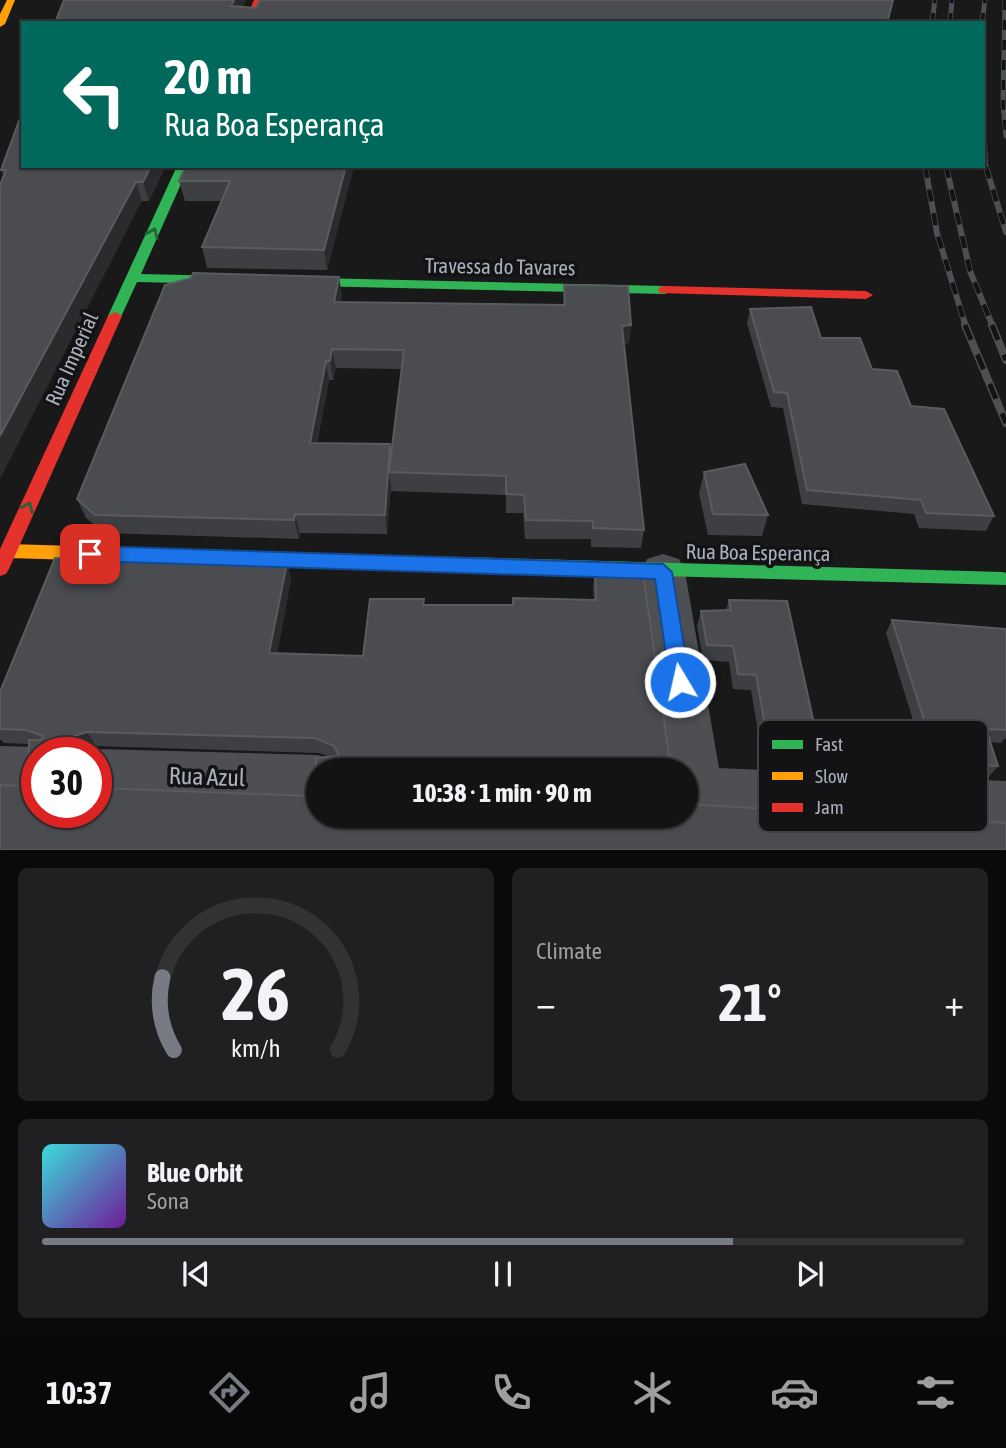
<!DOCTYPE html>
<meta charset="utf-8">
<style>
body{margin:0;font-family:"Asap Condensed",sans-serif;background:#202022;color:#f1f3f6;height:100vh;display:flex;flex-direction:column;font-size:26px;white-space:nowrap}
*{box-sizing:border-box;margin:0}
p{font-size:23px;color:#9d9ea0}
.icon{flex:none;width:38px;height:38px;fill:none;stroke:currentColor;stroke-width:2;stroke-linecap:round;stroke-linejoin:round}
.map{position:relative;height:850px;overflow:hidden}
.side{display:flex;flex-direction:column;gap:18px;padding:18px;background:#0a0a0b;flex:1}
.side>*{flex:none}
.top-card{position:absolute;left:21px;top:21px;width:964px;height:147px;border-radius:0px;box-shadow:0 2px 5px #0004,0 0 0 2px #323234;background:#00695c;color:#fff;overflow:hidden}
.speed{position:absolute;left:21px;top:737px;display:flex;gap:14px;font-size:35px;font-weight:700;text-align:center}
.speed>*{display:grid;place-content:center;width:91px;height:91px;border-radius:50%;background:#131314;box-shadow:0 2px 5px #0004,0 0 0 2px #323234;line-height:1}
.speed .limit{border:10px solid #d22;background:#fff;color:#111}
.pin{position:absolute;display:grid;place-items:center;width:60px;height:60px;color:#fff;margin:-30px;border-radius:14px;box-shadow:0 4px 10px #0006}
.me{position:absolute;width:77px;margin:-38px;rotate:351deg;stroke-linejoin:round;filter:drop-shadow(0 0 5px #0008)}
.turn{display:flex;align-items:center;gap:24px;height:147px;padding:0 28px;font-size:32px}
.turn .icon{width:91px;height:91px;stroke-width:2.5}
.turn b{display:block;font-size:49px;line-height:60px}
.big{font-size:52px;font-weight:700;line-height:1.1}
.side .card{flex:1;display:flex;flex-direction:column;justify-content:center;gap:10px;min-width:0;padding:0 24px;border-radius:10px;background:#202022}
.side .dial{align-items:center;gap:0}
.dial svg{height:182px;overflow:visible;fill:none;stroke:#323234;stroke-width:7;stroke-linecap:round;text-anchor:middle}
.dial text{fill:#f1f3f6;stroke:none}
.song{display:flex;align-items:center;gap:21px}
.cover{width:84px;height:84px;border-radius:10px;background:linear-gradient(135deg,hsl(180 70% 55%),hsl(280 70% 35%))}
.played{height:7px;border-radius:4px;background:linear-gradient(90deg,#777b83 75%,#323234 75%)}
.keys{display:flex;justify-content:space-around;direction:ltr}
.heat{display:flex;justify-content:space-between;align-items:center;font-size:38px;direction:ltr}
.side .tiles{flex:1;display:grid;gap:18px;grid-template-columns:1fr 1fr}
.card:last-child{grid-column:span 2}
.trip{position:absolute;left:306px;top:758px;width:392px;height:70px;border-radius:35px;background:#131314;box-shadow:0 2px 5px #0004,0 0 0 2px #323234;font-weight:700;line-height:70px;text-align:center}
.tabs{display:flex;height:112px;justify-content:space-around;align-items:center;background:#080808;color:#9d9ea0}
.tabs .icon{width:49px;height:49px}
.tabs .on{color:#777b83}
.tabs b{font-size:32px;color:#f1f3f6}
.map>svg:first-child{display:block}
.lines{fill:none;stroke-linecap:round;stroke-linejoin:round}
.street{fill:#4d4f53;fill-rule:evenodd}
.fast{fill:#30b455;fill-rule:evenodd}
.slow{fill:#ff9f0a;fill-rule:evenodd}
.jam{fill:#e5322d;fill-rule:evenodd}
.rail-far2-casing{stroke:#4d4f52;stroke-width:5}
.rail-far1-casing{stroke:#4d4f52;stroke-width:6}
.rail-casing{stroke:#4d4f52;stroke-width:8}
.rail-far2{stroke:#131316;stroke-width:3.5;stroke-dasharray:10;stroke-linecap:butt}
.rail-far1{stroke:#131316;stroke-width:4.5;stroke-dasharray:12;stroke-linecap:butt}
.rail{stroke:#131316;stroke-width:5;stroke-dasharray:16;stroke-linecap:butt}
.wall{fill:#3e3f43;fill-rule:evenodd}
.shaded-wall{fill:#2a2b2d}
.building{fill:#4a4c50;stroke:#595b61;stroke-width:2;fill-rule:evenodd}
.oneway{stroke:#226436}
.route{fill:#1a73e8;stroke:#114b97;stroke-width:2}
.labels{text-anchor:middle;stroke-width:7;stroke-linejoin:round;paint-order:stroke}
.street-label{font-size:21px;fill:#aab0bb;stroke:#131316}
.near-street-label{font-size:24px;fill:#aab0bb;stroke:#131316}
.key{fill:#131316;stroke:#404248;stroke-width:2}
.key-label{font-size:19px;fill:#aab0bb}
</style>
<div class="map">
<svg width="1006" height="850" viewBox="0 0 1006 850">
<rect width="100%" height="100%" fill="#19191a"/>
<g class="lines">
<path class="street" d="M663 554 679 559 685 572 719 768 1006 781V835L680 816H686V770H667L641 572 647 559Z
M0 746 37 747 51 752H37V797L0 796Z
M96 749 318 755 337 763 340 770H318V807L96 799V752H86Z"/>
<path class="fast" d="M177 166H189L141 274 665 286 672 290 665 294 137 282 120 319H110L108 316Z
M388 555 1003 572 1006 573V585L388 569 382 567 379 562 382 557Z"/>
<path class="slow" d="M7 0H15L5 24 0 27V14Z
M8 544 388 555 394 557 397 562 394 567 388 569 8 558 0 553 2 546Z"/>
<path class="jam" d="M254 0H262L253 23H244Z
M665 286 866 291 873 295 866 299 660 293 658 290 660 287Z
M115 312 122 316 9 569 6 574 0 576V549L108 316Z"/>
<g class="rail-far2-casing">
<path id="rail-far2" d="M1005 0 1003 104 1006 136
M932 23 935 0
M950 23 952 0
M982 23 985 0
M984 137V145"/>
</g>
<g class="rail-far1-casing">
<path id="rail-far1" d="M984 143 985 164 1006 232
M925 166 937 233 966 327
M946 166 970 271 993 327"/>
</g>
<g class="rail-casing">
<path id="rail" d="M965 325 1006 423
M992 325 1006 360"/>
</g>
<use href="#rail-far2" class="rail-far2"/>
<use href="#rail-far1" class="rail-far1"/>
<use href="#rail" class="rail"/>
</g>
<path class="wall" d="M166 166 149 201H142L4 176 1 170Z
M354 166 327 270 207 268 202 247 221 201H185L179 181Z
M564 285 631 325 629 343 624 344 644 530 641 548 591 547V539H525L523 513H506V495L391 491V486L387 534 300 533 299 539 104 533 86 518 77 499 342 295 341 302 563 305ZM336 368 402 369 391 454 390 444 317 443 329 380H333Z
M750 309 821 338 872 369 911 406 994 516 986 531 919 528 914 514 802 504 783 408 771 407 747 323Z
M704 472 768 515 762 536 708 535 699 493Z
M55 558 287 563 291 579 277 654 363 656 370 599H424V605H513V598L594 600 593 587 595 571 643 573 671 770H318V816H686V792H688V800L686 804 1006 823V850H0V785L26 786 29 783V744L4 743 0 739V692ZM96 746 319 753 330 757 316 758V793L313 796 96 788V812H37V752H92L89 749Z
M729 600 821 755 814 770 764 767 751 690 733 689 729 662 703 660 697 626 701 611 726 610Z
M892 620 1006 629V739L1005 738 1001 743 990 742 998 766 988 778 930 775 886 633Z"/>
<path class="shaded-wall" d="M234 0H246L235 23 231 6Z
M151 166H166L149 201 143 182Z
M346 166H354L327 270 324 250Z
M136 182 142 201 0 479V436Z
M339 277 342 295 337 320 334 302Z
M631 325 629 343 620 345 622 326Z
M332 349 336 368 333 380 330 361Z
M326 361 329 380 313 462 310 443Z
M390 444 392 463 389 472 391 486 387 534 385 515Z
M295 514 300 533 299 539 294 520Z
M287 563 291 579 274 669 269 653Z
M87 732 96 746 89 749 92 752H85L75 739 74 736Z"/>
<path class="building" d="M64 0H234L231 6 256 8 260 0H893L887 23H55Z
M23 110V166H151L143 182H136L0 436V185L6 170H1Z
M186 166H346L324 250 202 247 230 181H179Z
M193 273 339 277 334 302 565 305 564 285 628 286 631 325 622 326 644 530 593 528V521L526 520 524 495 506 494V476L389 472 404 350 332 349 330 361H326L310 443 390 444 385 515 295 514 294 520 95 515 77 499 165 285 191 278Z
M811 307 821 338H860L872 369 897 371 911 406 944 409 994 516 926 513 921 500 807 490 787 393 774 392 750 309Z
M745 464 768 515 713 514 704 472Z
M55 558 287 563 269 653 363 656 370 599H424L423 605H513V598L596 600 595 571 643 573 671 770H318V816H686V804L1006 823V850H0V785L26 786 29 783V740H41L43 736 26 730 0 729V692ZM87 732 315 738 334 746 339 756 316 758V793L313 796 96 788V812H37V752H85L84 740 75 739 74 736Z
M729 600 787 601 821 755 770 753 756 675 738 674 733 646 707 645 701 611 731 610Z
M892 620 1006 629V730L986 729 998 766 938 763Z"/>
<defs><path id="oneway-chevron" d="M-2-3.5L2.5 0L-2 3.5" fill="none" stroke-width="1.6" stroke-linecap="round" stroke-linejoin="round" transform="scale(1.75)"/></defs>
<g class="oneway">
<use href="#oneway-chevron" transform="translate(153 233) rotate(-66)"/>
<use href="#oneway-chevron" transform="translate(28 507) rotate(-66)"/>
</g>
<path class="route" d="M90 546 663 564 672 572 690 682 687 688 680 691 673 688 670 682 655 579 90 561 81 554Z"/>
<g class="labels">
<g class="street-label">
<text transform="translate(500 267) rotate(1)" y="7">Travessa do Tavares</text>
<text transform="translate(72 359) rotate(-66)" y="7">Rua Imperial</text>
<text transform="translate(758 553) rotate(1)" y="7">Rua Boa Esperança</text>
</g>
<g class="near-street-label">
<text transform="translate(207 777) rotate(2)" y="8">Rua Azul</text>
</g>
</g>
<rect x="758" y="720" width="230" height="112" rx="10" class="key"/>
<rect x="772" y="740" width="31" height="9" fill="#30b455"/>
<rect x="772" y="772" width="31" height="8" fill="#ff9f0a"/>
<rect x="772" y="803" width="31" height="9" fill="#e5322d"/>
<g class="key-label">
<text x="815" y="751">Fast</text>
<text x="815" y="783">Slow</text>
<text x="815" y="814">Jam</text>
</g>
</svg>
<div class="speed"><div class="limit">30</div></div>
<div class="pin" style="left:90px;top:554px;background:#d93025"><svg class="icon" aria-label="arrive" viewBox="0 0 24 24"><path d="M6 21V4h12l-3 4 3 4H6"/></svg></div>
<svg class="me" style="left:680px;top:682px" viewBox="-20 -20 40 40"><circle r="17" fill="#1a73e8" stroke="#fff" stroke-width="3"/><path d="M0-11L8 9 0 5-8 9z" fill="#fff"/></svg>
<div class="trip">10:38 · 1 min · 90 m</div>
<div class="top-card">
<div class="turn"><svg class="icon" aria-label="left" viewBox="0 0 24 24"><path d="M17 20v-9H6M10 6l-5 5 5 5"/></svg><div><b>20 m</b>Rua Boa Esperança</div></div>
</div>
</div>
<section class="side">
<div class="tiles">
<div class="card dial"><svg viewBox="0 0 100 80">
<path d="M14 69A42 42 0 1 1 86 69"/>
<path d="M14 69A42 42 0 0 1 9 37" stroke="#777b83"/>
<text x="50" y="56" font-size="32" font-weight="700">26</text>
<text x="50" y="72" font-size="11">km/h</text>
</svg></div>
<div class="card"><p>Climate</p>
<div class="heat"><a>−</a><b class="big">21°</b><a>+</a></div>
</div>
<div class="card">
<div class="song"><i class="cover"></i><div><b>Blue Orbit</b><p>Sona</p></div></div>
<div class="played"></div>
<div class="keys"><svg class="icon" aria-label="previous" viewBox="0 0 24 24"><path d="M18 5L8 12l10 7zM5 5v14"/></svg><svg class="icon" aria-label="pause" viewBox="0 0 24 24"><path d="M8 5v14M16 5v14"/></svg><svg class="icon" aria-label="next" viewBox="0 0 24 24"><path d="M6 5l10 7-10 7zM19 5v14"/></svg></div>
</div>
</div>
</section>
<nav class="tabs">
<b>10:37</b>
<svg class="icon on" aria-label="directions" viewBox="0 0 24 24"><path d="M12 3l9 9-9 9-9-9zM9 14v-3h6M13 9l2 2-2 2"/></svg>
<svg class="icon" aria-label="music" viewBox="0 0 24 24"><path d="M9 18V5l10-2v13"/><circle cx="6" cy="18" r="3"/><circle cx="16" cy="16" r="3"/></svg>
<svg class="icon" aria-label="phone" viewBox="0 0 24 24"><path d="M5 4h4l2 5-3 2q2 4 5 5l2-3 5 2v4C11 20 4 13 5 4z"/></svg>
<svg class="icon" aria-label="climate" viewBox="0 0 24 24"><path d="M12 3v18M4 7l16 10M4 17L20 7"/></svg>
<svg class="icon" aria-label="car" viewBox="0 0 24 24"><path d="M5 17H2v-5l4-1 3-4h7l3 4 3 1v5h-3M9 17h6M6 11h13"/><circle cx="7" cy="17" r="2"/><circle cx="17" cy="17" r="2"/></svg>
<svg class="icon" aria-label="filters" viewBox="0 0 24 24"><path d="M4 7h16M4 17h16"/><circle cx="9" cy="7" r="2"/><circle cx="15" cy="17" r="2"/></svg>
</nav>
